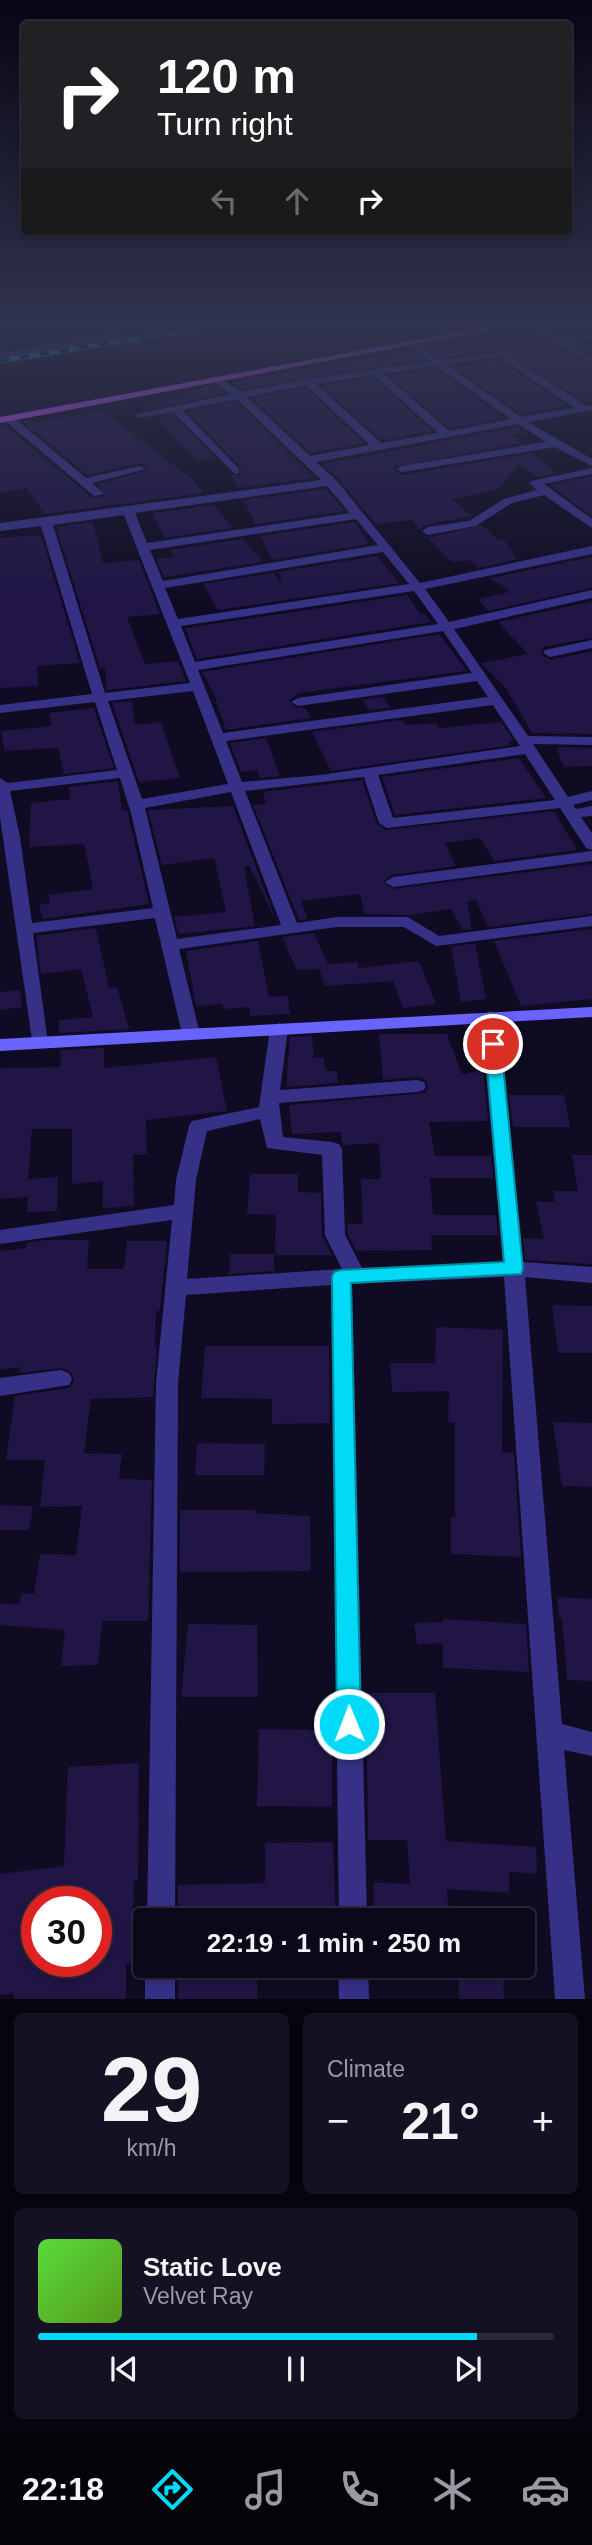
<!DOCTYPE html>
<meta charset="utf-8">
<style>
body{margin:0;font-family:Arial,sans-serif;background:#141123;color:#f1f3f6;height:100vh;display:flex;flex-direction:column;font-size:26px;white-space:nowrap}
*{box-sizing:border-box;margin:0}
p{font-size:23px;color:#9a9aa2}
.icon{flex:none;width:38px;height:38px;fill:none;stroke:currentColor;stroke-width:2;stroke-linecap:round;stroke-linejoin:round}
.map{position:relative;height:1999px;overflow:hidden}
.sheet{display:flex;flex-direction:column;gap:14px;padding:14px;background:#06040e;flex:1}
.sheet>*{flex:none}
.banner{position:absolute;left:21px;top:21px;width:551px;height:214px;border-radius:7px;box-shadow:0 4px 10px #0003,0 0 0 2px #2b2939;background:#202124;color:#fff;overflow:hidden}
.speed{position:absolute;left:21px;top:1886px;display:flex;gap:14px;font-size:35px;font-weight:700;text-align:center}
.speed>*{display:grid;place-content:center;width:91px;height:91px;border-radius:50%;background:#0b081a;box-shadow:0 4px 10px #0003,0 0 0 2px #2b2939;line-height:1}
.speed .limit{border:10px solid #d22;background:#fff;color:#111}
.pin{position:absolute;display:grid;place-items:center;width:60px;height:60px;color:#fff;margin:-30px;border:4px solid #fff;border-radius:50%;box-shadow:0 2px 7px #0007}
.me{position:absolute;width:77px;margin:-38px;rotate:359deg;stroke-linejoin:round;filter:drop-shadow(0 0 5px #0008)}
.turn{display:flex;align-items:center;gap:24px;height:147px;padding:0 21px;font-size:32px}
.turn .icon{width:91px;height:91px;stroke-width:2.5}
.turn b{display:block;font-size:49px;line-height:60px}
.lanes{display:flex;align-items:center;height:66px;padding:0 21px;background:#0003;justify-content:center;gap:35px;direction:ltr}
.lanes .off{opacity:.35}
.big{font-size:52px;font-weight:700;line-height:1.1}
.sheet .card{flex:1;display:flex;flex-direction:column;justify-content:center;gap:10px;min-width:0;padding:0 24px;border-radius:10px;background:#141123}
.sheet .dial{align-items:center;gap:0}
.dial b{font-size:91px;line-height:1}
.song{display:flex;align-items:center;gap:21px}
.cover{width:84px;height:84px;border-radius:10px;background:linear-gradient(135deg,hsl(110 70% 55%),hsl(90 70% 35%))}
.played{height:7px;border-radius:4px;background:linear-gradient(90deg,#00daf7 85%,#2b2939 85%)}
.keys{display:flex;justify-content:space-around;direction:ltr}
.heat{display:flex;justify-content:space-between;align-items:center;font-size:38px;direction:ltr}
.sheet .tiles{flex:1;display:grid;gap:14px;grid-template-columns:1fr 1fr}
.card:last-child{grid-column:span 2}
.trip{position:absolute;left:133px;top:1908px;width:402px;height:70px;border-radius:7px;background:#0b081a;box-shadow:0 4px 10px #0003,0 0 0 2px #2b2939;font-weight:700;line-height:70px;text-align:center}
.menu{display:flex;height:112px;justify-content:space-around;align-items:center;background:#04030a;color:#9a9aa2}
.menu .icon{width:49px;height:49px}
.menu .on{color:#00daf7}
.menu b{font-size:32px;color:#f1f3f6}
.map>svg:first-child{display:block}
.building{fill:#201545;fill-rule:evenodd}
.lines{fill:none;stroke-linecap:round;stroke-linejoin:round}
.street{fill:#363186;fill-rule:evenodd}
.secondary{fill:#6963ff;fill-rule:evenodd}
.primary{fill:#c253ff;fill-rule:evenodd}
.rail-casing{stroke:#00daf7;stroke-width:5}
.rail{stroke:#0f0b22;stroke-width:3.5;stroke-dasharray:10;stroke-linecap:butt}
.route{fill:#00daf7;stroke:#008ea1;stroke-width:2}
</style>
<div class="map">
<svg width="592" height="1999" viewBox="0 0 592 1999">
<rect width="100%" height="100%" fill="#0f0b22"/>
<path class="building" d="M482 342 493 351 441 357 432 352 453 349 448 345Z
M516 347 525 353 561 349 592 367V403H587L502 350Z
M415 354 423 359 242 389 231 382 355 360Z
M498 360 568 406 522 414 454 367Z
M435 369 504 418 450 428 390 376Z
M373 378 432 431 382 440 322 386Z
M214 385 225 393 155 408 150 403 192 396 185 391Z
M305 388 364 443 311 453 253 399Z
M236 402 315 478 238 488 231 474 240 476 241 467 187 412Z
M103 411 191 478 204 493 44 514 27 488 0 493V426L5 425 92 498 106 496 97 484 148 470 147 467 139 463 87 475 23 422 30 420 33 423Z
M172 415 216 458 197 461 157 418Z
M517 427 527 433 512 435 522 443 395 467V471L402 475 533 453 556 473 537 477 519 463 499 489 452 499 472 516 428 524 420 529 412 520 376 524 338 478 322 464Z
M592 477V516L550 485Z
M326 489 345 511 255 524 244 500Z
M214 505 233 528 164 538 152 513Z
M93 522 103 563 139 560 160 614 127 617 145 664 178 661 186 681 107 690 105 667 100 668 56 527Z
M355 522 369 544 272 560 261 536Z
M482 525 498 540 503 539 517 559 479 568 469 560 452 562 428 538Z
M41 535 80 663 37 666 38 686 0 688V538Z
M243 539 263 562 164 577 156 559 174 557 170 550Z
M377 556 399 583 218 610 203 584 273 573 280 581 282 580 278 572Z
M592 557V588L488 611 478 599 510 592 491 578Z
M407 595 421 615 425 614 431 622 197 659 185 628Z
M592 601V638L544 647 540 654 551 660 592 651V734L532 733 505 687 481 663 528 654 498 622Z
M439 634 467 671 298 693 289 701 297 708H305L311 718 226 730 214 694 202 672Z
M382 697 391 708 370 710 362 700Z
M132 701 135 725 161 722 180 778 139 782 112 703Z
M94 708 114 768 64 774 58 748 5 751 1 731 52 726 49 713Z
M401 720 406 725 438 723 439 728 501 722 514 741 509 742 511 745 331 771 312 732Z
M266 738 280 776 259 778 257 770 241 772 230 743Z
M556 747 592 748V766L564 767Z
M519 758 546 798 395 815 382 777Z
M362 780 377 824 386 830 554 811 577 850 494 861 480 838 445 843 456 866 392 875 383 881 392 889 592 864V914L488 927 476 900 467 902 472 929 463 930 451 909 410 915 365 914 360 894 301 901 308 919 299 920 253 805 266 804 263 792Z
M118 781 122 811 127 810 128 814 149 904 43 919 39 904 50 903 48 895 93 889 84 844 29 847 31 803 71 799 68 787Z
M233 806 277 923 249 865 244 867 255 926 179 934 174 917 226 912 214 858 162 865 148 810Z
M96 928 109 988 117 987 129 1029 59 1033V1020L93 1017 81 969 41 974 36 936Z
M592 929V999L521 1006 494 941Z
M314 933 328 964 358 962 359 968 419 961 436 1004 403 1008 393 981 325 986 319 969 297 970 282 937Z
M258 941 269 997 288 996 290 1014 250 1016V1007L223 1009V1004L196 1006 186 951Z
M470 944H475L486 999 461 1002 451 947Z
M20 990 22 1007 0 1010V992Z
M379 1034H447L462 1075 483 1069 488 1121 429 1122 435 1156H491L493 1178H430L433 1215H496L498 1235H431L432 1250 356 1251 348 1234 347 1224H363L361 1179H381L379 1143 342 1145 341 1132 292 1134 289 1105 425 1093 428 1087 425 1079 417 1077 383 1080Z
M312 1036 314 1058 324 1057 325 1071H337L338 1083 286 1087 290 1037Z
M104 1048V1068L216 1057 227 1111 146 1120 147 1154 133 1155 134 1206 103 1208V1181L72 1184V1129H32L28 1179 58 1177 57 1211 27 1212 28 1197 0 1199V1068L61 1067 60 1050Z
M509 1095H564L570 1127H513Z
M572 1155H592V1264L525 1260 523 1238 544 1239 536 1202H555L554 1191H578Z
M250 1174H298V1192L321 1193 322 1235 332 1255H275L276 1215 247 1214Z
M46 1240H89L87 1269H124L127 1241H167L160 1311H156L155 1346H157L153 1397 91 1399 84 1453 122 1454 119 1479 152 1480 148 1621H102L98 1665 61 1666 65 1630 0 1625V1603L19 1605 21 1593 34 1594 40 1554 76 1555 82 1506 40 1507 45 1460H6L15 1396 69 1388 74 1380 71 1372 62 1368 19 1373 20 1367 0 1370V1251L26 1248V1243Z
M230 1254H274V1271L229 1274Z
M552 1305 592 1306V1353H558Z
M436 1327 503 1330 502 1452 514 1453 521 1557 451 1554V1517L455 1518V1423L448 1422 449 1391 392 1392 390 1363H435Z
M205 1346H329L330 1423 272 1424V1399L201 1398Z
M553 1422 592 1423V1487L562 1486Z
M197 1443 265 1444 264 1475H195Z
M0 1505 33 1506 29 1530H0Z
M180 1510H255V1513L310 1516 311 1571 180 1572Z
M557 1597 592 1599V1681L567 1680 562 1618H559Z
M443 1619 526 1624 529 1672 443 1668V1643L417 1644 414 1623 443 1622Z
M188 1624 257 1625 258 1697H181Z
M366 1693H435L446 1841 536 1847 537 1874 509 1872V1893L447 1889 449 1920 373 1916 374 1882 410 1884 407 1840H368Z
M259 1729 332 1730V1807L257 1806Z
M139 1763 138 1880H134L132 1963H126V1999H14V1994L0 1995V1874L64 1866 68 1767ZM37 1902H96V1962H37Z
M333 1842 336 1920H178V1885L265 1883V1843Z
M459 1965H503L504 1999H459Z
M179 1969 257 1970V1999H178Z"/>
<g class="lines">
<path class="street" d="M141 324 117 330 124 335 119 338 0 359V353L110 333 103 328 108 325Z
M525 324H536L562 339 592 334V340L569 343 592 357V364Z
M410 340 440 360 504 352 586 406H592V410L528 422 592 459V466L555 447 402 472 396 469 402 466 546 442 518 424 316 462 336 480 420 583 592 546V554L425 589 449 622 592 590V598L454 629 528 736 592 737V745L533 744 568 797 592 791V800L573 805 576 809 592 806V816L581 817 592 833V850L586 848 560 808 387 828 379 823 364 777 245 791 297 923 337 917H408L439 936 592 916V926L436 946 404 927H337L179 949 200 1034 191 1040 182 1034 155 918 33 933 48 1043 45 1047H33L0 817V778L8 783 117 770 95 702 0 713V705L92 694 41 526 0 531V523L321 480 237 399 182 410 239 469V473L235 474 173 412 140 418 135 415 231 394 214 382 213 380 218 377 241 392 308 379 430 361 407 345 405 343ZM499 357 575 408 521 417 447 365ZM436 366 511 419 449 431 384 374ZM374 375 438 433 381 443 316 384ZM306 385 370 445 310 456 247 397ZM327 486 350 513 147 543 135 513ZM124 515 190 683 105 693 53 525ZM356 519 378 545 163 581 150 550ZM383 552 409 584 178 619 165 588ZM414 591 438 624 195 662 181 626ZM443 631 472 673 298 698 291 702 298 706 477 681 488 697 223 733 198 670ZM193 691 228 784 142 799 108 701ZM493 705 520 746 320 775 242 782 226 741ZM525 754 555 800 393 818 378 775ZM120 778 131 813 153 908 32 923 20 837 10 791ZM231 792 281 925 177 939 145 808Z
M4 416H12L86 478 140 466 146 469 92 483 104 494 94 496 4 420Z
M592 468V474L544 484 592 519V528L544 495 512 503 476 526 428 535 422 531 428 527 469 521 504 499 537 490 529 483 531 481Z
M592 640V648L550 657 543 653 545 650Z
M592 851V861L393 887 385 882 393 877Z
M490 1011 499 1017 523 1262 592 1267V1283L525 1277 562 1724 592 1732V1756L564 1750 585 1999H555L504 1277 352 1284 367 1920H339L331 1285 186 1295 178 1383 175 1920H147L156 1383 172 1220 0 1244V1230L174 1205 176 1180 189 1126 192 1121 259 1107 270 1029 279 1023 288 1029 280 1090 417 1080 424 1082 426 1086 424 1090 417 1092 279 1103 283 1137 332 1142 339 1144 342 1149 345 1235 362 1268 503 1262 481 1017ZM260 1119 267 1148 322 1155 325 1235 342 1269 187 1279 196 1180 207 1131Z
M61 1370 69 1373 72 1379 69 1385 0 1396V1378Z
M145 1965H175V1999H145Z
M338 1965H368L369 1999H339Z"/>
<path class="secondary" d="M592 1007V1017L0 1051V1039Z"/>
<path class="primary" d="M503 324H522L0 423V417Z"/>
<g class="rail-casing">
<path id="rail" d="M0 361 228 324"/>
</g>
<use href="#rail" class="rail"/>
</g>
<linearGradient id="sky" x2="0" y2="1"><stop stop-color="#080613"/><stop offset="0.54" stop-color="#31344f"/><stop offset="1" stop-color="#31344f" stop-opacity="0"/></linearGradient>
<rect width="592" height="604" fill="url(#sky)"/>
<path class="route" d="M493 1039 501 1044 523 1269 521 1274 351 1283 361 1724 358 1732 349 1735 341 1732 337 1724 332 1277 334 1272 341 1270 504 1262 485 1044Z"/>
</svg>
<div class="speed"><div class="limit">30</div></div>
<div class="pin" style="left:493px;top:1044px;background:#d93025"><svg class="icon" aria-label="arrive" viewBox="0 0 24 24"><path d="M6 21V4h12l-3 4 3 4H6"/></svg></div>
<svg class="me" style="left:349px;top:1724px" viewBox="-20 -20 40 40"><circle r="17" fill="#00daf7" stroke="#fff" stroke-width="3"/><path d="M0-11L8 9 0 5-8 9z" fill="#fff"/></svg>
<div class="trip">22:19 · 1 min · 250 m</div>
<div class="banner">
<div class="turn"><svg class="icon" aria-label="right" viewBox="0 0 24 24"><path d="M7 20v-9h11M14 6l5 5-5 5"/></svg><div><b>120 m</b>Turn right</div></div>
<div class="lanes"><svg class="icon off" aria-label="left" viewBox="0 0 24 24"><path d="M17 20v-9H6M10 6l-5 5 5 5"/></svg><svg class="icon off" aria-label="ahead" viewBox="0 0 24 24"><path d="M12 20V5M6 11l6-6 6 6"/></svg><svg class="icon" aria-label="right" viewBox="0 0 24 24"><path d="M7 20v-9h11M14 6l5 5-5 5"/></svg></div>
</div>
</div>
<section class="sheet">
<div class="tiles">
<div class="card dial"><b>29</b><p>km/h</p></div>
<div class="card"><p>Climate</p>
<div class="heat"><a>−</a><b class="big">21°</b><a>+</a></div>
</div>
<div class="card">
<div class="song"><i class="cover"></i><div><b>Static Love</b><p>Velvet Ray</p></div></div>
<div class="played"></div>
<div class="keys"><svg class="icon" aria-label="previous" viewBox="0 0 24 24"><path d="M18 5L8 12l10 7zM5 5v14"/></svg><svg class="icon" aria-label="pause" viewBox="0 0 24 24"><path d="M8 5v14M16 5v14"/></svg><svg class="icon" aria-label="next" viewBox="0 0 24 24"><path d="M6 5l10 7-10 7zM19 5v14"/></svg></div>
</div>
</div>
</section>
<nav class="menu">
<b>22:18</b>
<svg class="icon on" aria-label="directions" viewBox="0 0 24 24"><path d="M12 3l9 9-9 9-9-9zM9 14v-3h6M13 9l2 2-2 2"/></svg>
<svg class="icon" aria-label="music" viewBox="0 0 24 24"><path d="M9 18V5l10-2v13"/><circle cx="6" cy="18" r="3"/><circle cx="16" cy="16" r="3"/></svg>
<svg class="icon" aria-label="phone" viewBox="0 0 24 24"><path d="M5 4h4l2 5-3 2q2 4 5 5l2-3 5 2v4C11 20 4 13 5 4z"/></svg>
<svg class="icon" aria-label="climate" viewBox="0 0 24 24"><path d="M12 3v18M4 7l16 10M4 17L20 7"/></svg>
<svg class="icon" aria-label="car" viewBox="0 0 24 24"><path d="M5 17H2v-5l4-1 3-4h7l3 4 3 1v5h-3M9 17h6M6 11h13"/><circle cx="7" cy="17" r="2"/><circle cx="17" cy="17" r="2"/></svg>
</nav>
